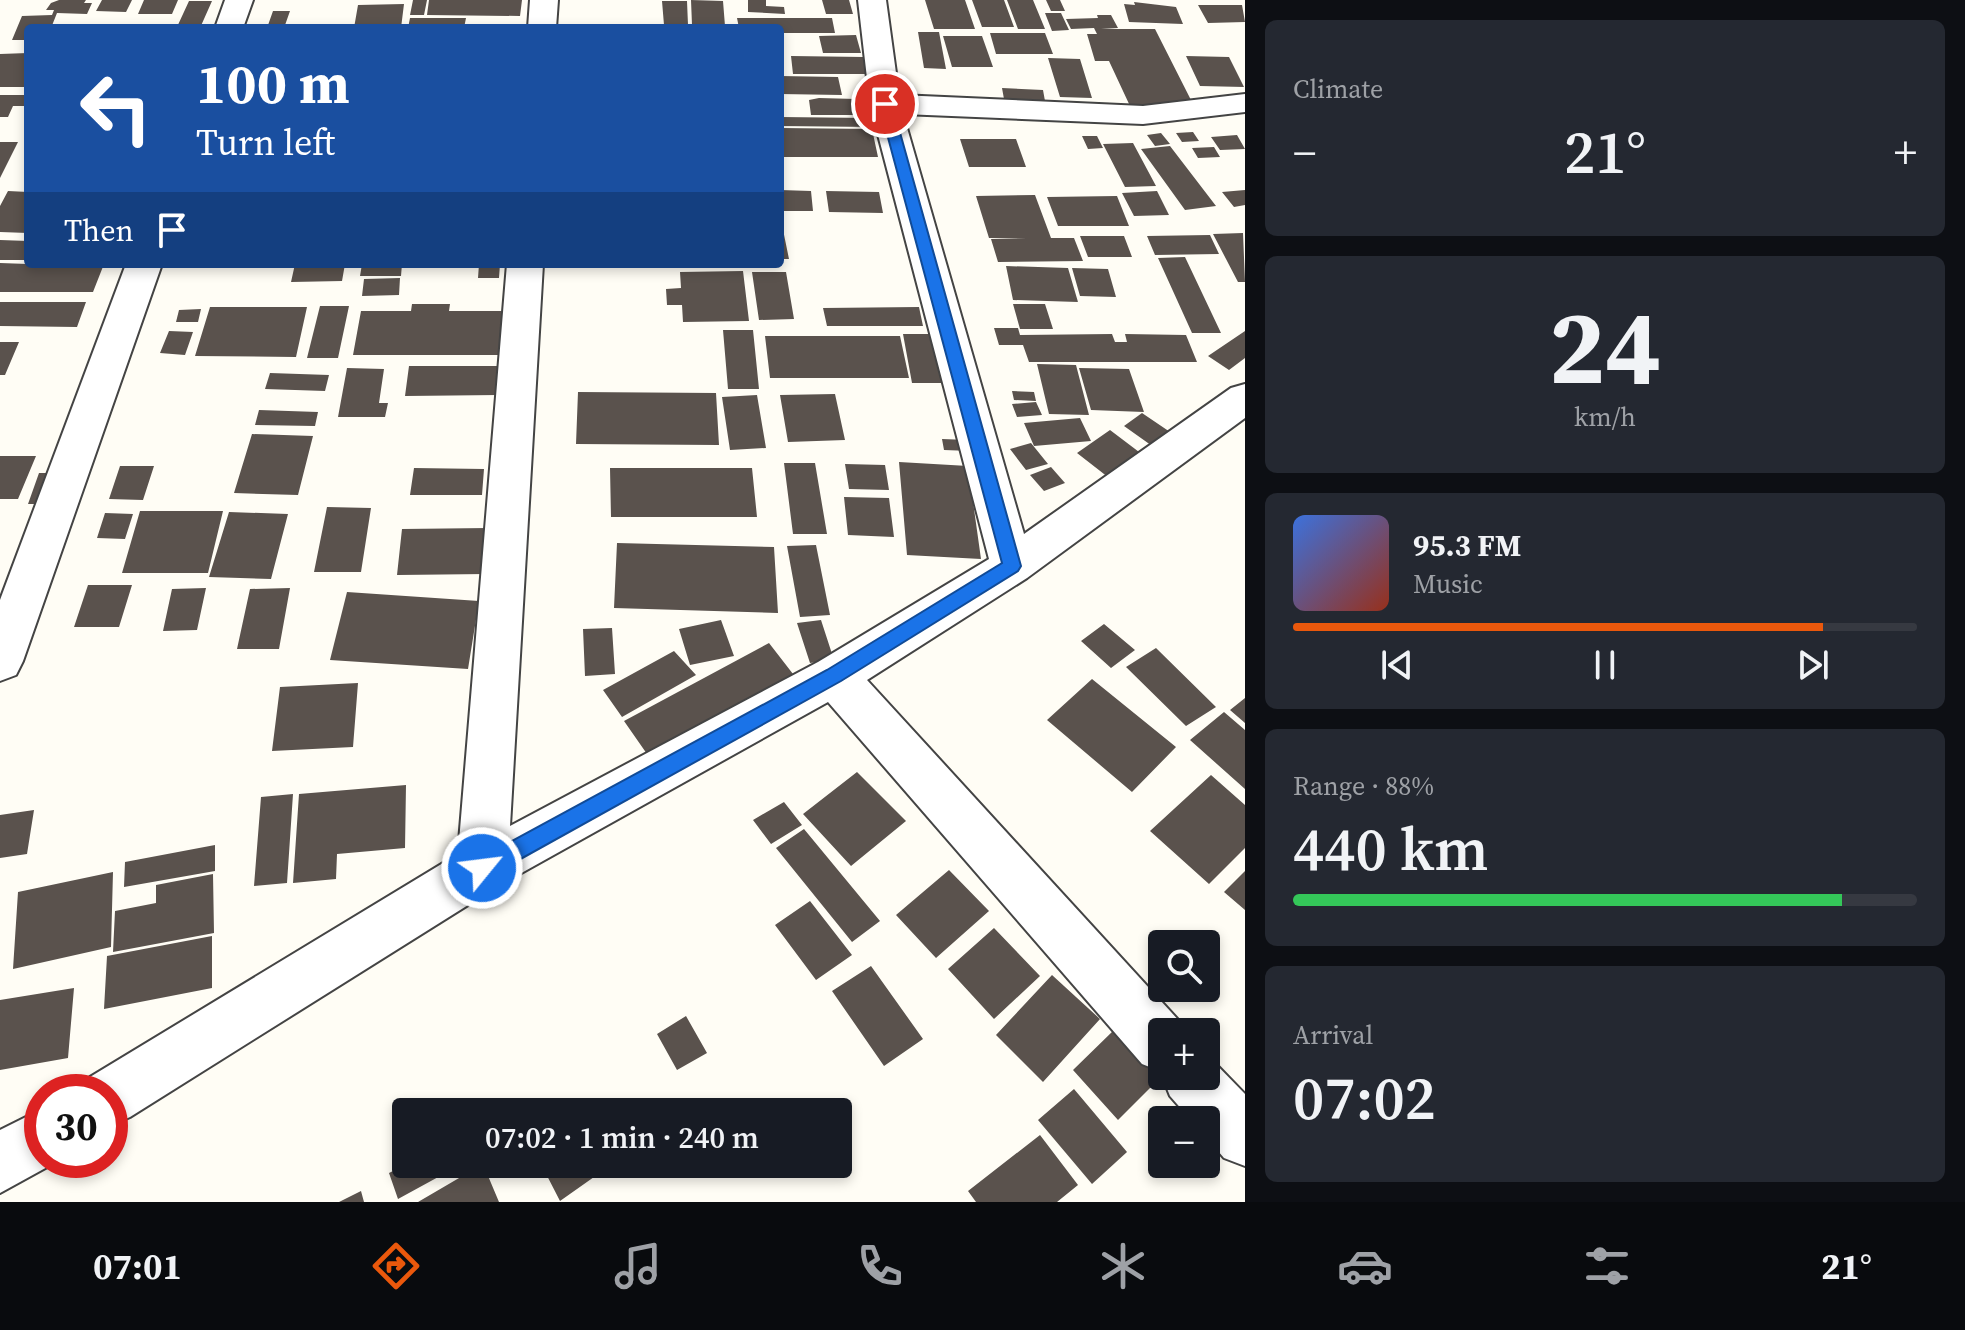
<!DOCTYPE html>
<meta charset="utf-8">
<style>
body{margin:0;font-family:"Source Serif 4",serif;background:#242831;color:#f1f3f6;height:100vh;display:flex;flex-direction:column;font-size:30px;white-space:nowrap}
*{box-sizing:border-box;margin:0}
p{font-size:26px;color:#9ea1a6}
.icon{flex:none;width:44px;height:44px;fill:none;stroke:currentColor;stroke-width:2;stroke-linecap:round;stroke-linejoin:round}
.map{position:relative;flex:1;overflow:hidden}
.side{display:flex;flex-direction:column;gap:20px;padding:20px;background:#0d0f14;width:720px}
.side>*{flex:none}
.hud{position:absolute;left:24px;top:24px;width:760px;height:244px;border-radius:8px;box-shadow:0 4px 12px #0003;background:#1a4fa0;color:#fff;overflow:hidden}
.tools{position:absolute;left:1148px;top:930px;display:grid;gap:16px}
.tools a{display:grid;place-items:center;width:72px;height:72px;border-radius:8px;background:#171b24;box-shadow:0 4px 12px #0003;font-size:40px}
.speed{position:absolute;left:24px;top:1074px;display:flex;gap:16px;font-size:40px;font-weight:700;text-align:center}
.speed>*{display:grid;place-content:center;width:104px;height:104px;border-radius:50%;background:#171b24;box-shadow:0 4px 12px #0003;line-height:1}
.speed .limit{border:12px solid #d22;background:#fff;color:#111}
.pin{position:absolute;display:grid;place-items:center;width:68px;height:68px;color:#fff;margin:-34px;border:4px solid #fff;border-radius:50%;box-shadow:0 2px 8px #0007}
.me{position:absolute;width:88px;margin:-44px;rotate:61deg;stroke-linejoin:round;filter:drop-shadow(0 0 6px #0008)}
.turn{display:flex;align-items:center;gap:28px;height:168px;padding:0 40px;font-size:36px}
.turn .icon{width:104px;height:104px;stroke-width:2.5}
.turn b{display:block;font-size:56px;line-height:68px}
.then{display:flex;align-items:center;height:76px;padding:0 40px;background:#0003;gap:16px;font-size:30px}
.big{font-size:60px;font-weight:600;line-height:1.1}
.side .tile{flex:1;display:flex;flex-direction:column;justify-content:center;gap:12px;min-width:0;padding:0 28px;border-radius:12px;background:#242831}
.side .dial{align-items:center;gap:0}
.dial b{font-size:104px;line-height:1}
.song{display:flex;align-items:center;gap:24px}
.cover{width:96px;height:96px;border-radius:12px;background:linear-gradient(135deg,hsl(220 70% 55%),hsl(10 70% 35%))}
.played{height:8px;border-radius:4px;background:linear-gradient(90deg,#ea580c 85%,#363941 85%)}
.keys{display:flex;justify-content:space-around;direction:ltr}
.heat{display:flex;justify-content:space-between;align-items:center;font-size:44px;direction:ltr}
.charge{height:12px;border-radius:6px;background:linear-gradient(90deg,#34c759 88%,#363941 0)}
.trip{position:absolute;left:392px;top:1098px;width:460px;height:80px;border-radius:8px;background:#171b24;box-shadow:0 4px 12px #0003;font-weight:600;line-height:80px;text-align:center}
.dock{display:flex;height:128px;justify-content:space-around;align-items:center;background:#090b0e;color:#9ea1a6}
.dock .icon{width:56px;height:56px}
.dock .active{color:#ea580c}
.dock b{font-size:36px;color:#f1f3f6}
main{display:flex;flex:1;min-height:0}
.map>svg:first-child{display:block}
.building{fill:#5a524d}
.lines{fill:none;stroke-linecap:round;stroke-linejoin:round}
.minor-casing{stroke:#444;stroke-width:4}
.minor{fill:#fff;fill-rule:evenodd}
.route{fill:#1a73e8;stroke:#114b97;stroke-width:2}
</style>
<main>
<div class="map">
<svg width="1245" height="1202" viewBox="0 0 1245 1202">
<rect width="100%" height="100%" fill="#fffdf5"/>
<path class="building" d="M59 0H86L84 3H92L87 14 57 13 51 28H28V40H12L22 16 52 15 54 10H46L51 3Z
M102 0H132L126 12 96 11Z
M144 0H178L172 14H138Z
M413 0H427L424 15H410Z
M429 0H522L520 16 427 15Z
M691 0 723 1 725 26 692 25Z
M748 0H766V6L784 7 785 14 748 12Z
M822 0H849L853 14H826Z
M925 0H965L975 29H934Z
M972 0H1004L1014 27H982Z
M1007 0H1033L1045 29H1018Z
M1046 0H1060L1065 11H1051Z
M189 1H212L200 28 177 27Z
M662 1H687L688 25H664Z
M1134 2 1176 7 1183 24 1129 22 1124 4 1135 5Z
M404 4 401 28H354L358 5Z
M1198 5H1242L1245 22 1208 23Z
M273 11H290L284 28H267Z
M1045 13H1061L1069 30 1052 31Z
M1097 15H1111L1118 28 1101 29H1155L1194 106H1130L1109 61H1095L1087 34H1097L1094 28 1071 29 1066 19 1098 18Z
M410 18H466L464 28H408Z
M737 18H832L835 33H780V28H739Z
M918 32H939L946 69 924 68Z
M990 33H1045L1053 54H996Z
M856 35 861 53H823L819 36Z
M943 36H982L993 67H952Z
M28 53V87H0V54Z
M791 56 864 57 867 74H793Z
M1186 56 1229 57 1244 87 1200 86Z
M1048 58 1080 59 1092 98 1060 97Z
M780 76 838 77 842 95 780 94Z
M1002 88 1043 90 1045 101 1004 99Z
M0 95H28V106H13L8 117H0Z
M819 98 856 99 859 115H811L809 100Z
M780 117 871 118 873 127 780 126Z
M780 128 872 129 878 157H780Z
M1193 132 1199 141 1182 142 1176 133Z
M1161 133 1170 144 1155 146 1147 135Z
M1237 135 1245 149 1220 150 1211 137Z
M1082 136H1097L1103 148 1088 149Z
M960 139H1016L1026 167H969Z
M0 142H18L0 178Z
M1133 143 1156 186 1125 187 1103 144Z
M1170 146 1216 206 1185 210 1141 149Z
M1214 147 1220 157 1198 158 1192 148Z
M780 190 811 191 813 211H780Z
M1245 190V205L1234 207 1222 192Z
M8 191 28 192V233L0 232V206Z
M826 191 879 192 883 213 829 212Z
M1157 191 1169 215 1134 216 1122 193Z
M1035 195 1051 238H1074L1083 261 998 262 991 239 1027 238H989L976 196Z
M1117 196 1129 226H1058L1047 197Z
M781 220 789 259H780Z
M1243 233 1245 282H1238L1213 234Z
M1210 235 1219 254 1155 255 1147 236Z
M1080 236H1124L1132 257H1088Z
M0 240 28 241V260H0Z
M1185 257 1221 333H1192L1158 258Z
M0 263 28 264H104L93 292H0Z
M295 264H345L342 281 291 282Z
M362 264H402L401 276H360Z
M479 264H500L499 278H478Z
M1006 266 1068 268 1078 302 1013 300Z
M1072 268 1108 269 1116 297 1080 296Z
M743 271 749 321 683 322 682 305H667L666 289 681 288 680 272Z
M752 272H786L794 319 759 320Z
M400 278 399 295 362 296 364 279Z
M0 302H86L77 327 0 326Z
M412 304H450L449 311H504L501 355H353L361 311H411Z
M1013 304H1045L1053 329H1020Z
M320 306H349L338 358H307Z
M210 307H307L296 357 195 356Z
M919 307 923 326H827L823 308Z
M201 309 198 322H176L179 310Z
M994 328H1018L1020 335 1112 334 1115 342H1127L1125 334 1186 335 1197 362H1029L1023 345H999Z
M723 330H753L759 389H728Z
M169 331 193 332 185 355 160 353Z
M1245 331V358L1229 370 1208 356Z
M903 334H933L944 383H912Z
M765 336H900L909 378H770Z
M0 342H19L5 375H0Z
M1037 364 1076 365 1089 415 1049 414Z
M409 366H500L498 395 405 396Z
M347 368 384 369 379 403H388L385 417H338Z
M1079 368 1129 369 1144 412 1091 410Z
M270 373 329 375 325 391 265 389Z
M1012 391 1034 392 1036 401 1014 400Z
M578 392 716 393 719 445 576 444Z
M835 394 845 440 788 442 780 395Z
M757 395 766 448 730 450 722 397Z
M1036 402 1042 415 1017 417 1012 404Z
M259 410 318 412 315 426 255 425Z
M1142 413 1173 434 1155 448 1124 426Z
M1080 418 1091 441 1034 446 1024 423Z
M1110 430 1147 458 1113 481 1077 453Z
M252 434 313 436 298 495 234 493Z
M942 439 968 440 971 451 944 450Z
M1031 443 1048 464 1026 470 1010 449Z
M0 456H36L18 499H0Z
M899 462 968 466 981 559 907 555Z
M784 463H815L827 534H793Z
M845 464 885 465 889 490 849 489Z
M120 466H154L143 500 109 499Z
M1051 467 1065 483 1044 491 1030 475Z
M414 468 484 469 482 495H410Z
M610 468H752L757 517H611Z
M39 473H62L51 504H28Z
M844 497 889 498 894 537 848 535Z
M327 507 371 508 361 572H314Z
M140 511H223L208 573H122Z
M229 512 288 514 271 579 209 577Z
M105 513 133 514 125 539 97 538Z
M488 528 486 574 397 575 402 529Z
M617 543 774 547 778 613 614 608Z
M816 545 830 615 800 617 787 546Z
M88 585H132L119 627H74Z
M206 588 197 630 163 631 172 589Z
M290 588 279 649H237L250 589Z
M347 592 479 601 468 669 330 660Z
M721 620 734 656 690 665 679 629Z
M821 620 834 660 810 663 797 623Z
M1104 624 1135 650 1111 668 1081 641Z
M612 628 615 674 585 676 583 629Z
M769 643 793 674 647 754 624 721Z
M1156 648 1216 707 1186 726 1126 667Z
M674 651 696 675 622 717 603 690Z
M1092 679 1176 747 1132 792 1047 720Z
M358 683 353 747 272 751 280 687Z
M1245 698V723L1230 710Z
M1224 712 1245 730V789L1190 740Z
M857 772 906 821 851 866 803 814Z
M1211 775 1245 805V848L1209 884 1150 831Z
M406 785 405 848 337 854 336 879 293 883 299 794Z
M293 794 287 883 254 886 261 797Z
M784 802 802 825 771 844 753 820Z
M34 810 27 854 0 858V815Z
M804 829 880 921 852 942 776 848Z
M215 845V871L124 887 125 862Z
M949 870 989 911 936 958 896 915Z
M1245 871V910L1224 892Z
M113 872 111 947 13 969 18 892Z
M213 874 214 933 113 952 115 911 156 903V885Z
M810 901 852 955 816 980 775 925Z
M994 928 1040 976 994 1019 948 969Z
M212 936V988L104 1009 107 956Z
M871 966 923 1039 884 1066 832 991Z
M1052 975 1100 1019 1043 1082 996 1035Z
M74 988 68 1058 0 1070V1000Z
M686 1016 707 1053 677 1070 657 1034Z
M1114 1030 1160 1078 1118 1120 1073 1070Z
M1074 1089 1127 1152 1092 1184 1038 1120Z
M1040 1135 1078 1185 1057 1202H976L968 1191Z
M407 1164H462L398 1199 389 1173Z
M483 1164 499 1202H418Z
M541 1164H587L594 1177 560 1201Z
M361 1191 364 1202H339Z"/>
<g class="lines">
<g class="minor-casing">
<path id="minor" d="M225 0H253L243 28H215Z
M530 0H558L556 28H528Z
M858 0H886L899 95 1143 106 1245 94V112L1143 124 903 114 1024 534 1231 388 1245 384V418L1027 578 867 680 1182 1024 1185 1032H1162V1072L1142 1064 828 702 500 885 130 1117 110 1126V1092H83L90 1077 458 854 507 264H543L510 826 818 662 989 559 870 104Z
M126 264H162L23 661 16 675 0 681V600Z
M1206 1054 1245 1094V1166L1224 1158 1206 1137V1120H1191L1170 1096 1162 1076H1206Z
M42 1109V1160H60L0 1193V1130Z"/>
</g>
<use href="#minor" class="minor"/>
</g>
<path class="route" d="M885 100 892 104 1021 566 1018 571 841 681 490 876 482 879 475 876 472 868 475 861 827 670 1002 563 879 104Z"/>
</svg>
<div class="tools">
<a><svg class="icon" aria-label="search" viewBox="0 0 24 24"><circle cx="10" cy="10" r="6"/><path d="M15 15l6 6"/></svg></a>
<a>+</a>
<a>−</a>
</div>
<div class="speed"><div class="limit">30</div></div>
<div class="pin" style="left:885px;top:104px;background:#d93025"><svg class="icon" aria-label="arrive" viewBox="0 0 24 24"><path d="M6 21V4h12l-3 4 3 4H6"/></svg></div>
<svg class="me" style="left:482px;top:868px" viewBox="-20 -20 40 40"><circle r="17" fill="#1a73e8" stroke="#fff" stroke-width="3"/><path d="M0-11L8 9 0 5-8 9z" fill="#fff"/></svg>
<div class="trip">07:02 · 1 min · 240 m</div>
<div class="hud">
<div class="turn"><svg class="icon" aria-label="left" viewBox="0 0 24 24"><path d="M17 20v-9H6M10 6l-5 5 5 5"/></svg><div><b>100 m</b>Turn left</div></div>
<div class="then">Then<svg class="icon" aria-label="arrive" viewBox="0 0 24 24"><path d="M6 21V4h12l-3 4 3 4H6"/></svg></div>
</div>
</div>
<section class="side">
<div class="tile"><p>Climate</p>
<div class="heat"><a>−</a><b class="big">21°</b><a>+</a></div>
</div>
<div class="tile dial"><b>24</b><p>km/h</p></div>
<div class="tile">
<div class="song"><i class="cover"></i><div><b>95.3 FM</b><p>Music</p></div></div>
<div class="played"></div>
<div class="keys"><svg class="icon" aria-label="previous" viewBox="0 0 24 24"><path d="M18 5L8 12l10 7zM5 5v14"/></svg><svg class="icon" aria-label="pause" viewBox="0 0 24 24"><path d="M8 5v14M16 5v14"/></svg><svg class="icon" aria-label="next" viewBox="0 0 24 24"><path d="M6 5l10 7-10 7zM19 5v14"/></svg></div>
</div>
<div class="tile"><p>Range · 88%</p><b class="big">440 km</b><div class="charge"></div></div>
<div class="tile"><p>Arrival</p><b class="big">07:02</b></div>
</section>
</main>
<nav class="dock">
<b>07:01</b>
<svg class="icon active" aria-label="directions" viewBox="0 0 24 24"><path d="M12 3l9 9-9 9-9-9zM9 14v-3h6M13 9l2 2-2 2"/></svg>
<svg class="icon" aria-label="music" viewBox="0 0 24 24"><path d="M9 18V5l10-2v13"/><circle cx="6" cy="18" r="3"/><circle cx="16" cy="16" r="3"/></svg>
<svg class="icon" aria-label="phone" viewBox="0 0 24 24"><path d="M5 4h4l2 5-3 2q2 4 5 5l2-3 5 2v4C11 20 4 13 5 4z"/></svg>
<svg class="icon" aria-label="climate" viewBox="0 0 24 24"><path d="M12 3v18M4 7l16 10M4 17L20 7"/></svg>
<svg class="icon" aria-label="car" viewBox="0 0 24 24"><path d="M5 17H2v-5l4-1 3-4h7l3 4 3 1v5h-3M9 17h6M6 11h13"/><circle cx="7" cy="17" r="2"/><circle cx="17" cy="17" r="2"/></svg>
<svg class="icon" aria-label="filters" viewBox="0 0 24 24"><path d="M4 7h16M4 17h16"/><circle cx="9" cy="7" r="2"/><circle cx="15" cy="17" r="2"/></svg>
<b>21°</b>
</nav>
